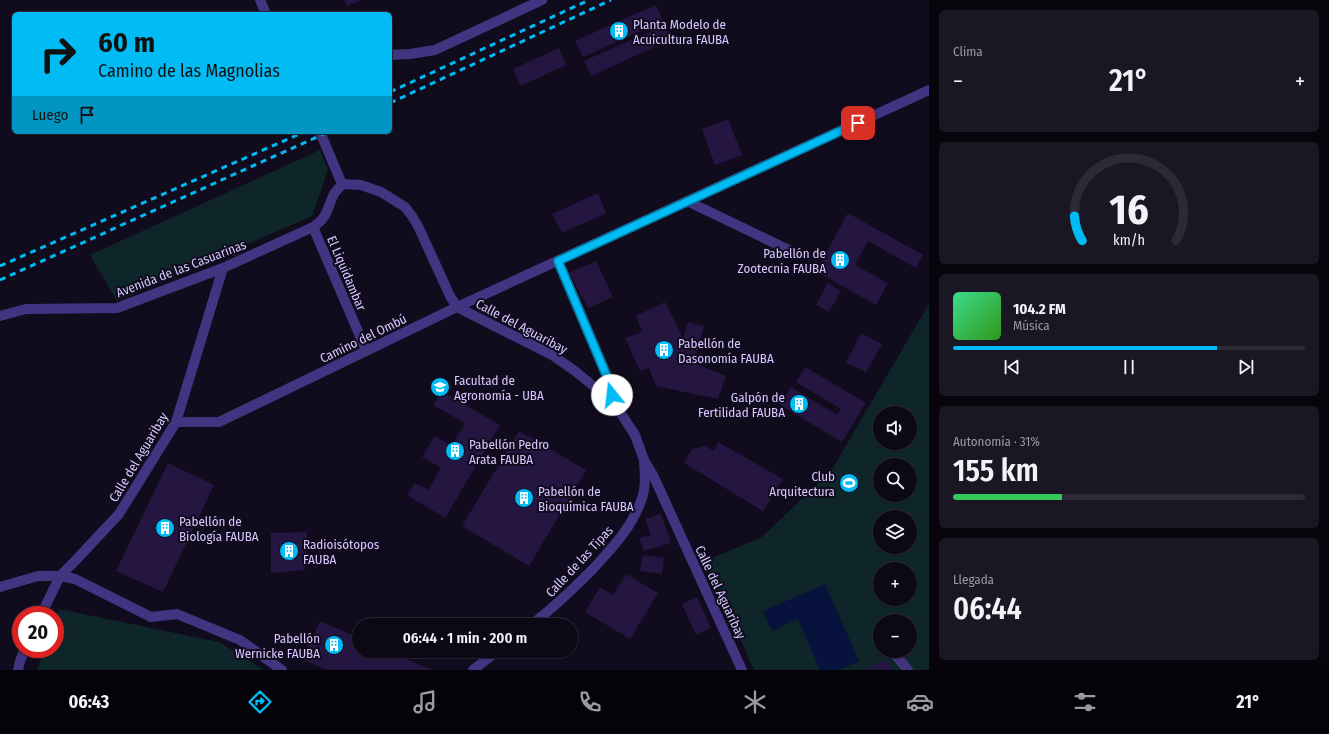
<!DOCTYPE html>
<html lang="es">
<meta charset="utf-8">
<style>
body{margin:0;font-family:"Fira Sans Condensed",sans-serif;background:#1b1623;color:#f1f3f6;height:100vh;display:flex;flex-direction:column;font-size:15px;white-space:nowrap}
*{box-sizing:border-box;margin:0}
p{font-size:13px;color:#9a9aa1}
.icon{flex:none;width:22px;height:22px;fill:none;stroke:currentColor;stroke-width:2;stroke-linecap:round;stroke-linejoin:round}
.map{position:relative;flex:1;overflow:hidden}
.details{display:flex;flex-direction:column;gap:10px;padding:10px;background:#07040c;width:400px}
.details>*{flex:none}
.guide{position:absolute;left:12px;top:12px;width:380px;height:122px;border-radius:6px;box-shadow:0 1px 3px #0004,0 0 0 1px #2d2935;background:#00bbf4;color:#111;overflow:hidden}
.controls{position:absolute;left:873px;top:406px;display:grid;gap:8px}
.controls a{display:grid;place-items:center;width:44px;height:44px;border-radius:50%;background:#0d0816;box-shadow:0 1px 3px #0004,0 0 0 1px #2d2935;font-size:20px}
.speed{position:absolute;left:12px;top:606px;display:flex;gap:8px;font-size:20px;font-weight:700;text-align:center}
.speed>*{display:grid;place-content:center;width:52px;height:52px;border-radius:50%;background:#0d0816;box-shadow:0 1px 3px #0004,0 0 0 1px #2d2935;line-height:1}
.speed .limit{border:6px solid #d22;background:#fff;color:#111}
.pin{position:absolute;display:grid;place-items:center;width:34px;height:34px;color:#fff;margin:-17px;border-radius:8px;box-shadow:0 2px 6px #0006}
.me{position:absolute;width:44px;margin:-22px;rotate:344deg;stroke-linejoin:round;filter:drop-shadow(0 0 3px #0008)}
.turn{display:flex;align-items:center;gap:14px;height:84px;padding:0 20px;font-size:18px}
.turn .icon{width:52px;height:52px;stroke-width:2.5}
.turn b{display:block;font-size:28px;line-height:34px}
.then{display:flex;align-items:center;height:38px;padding:0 20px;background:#0003;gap:8px;font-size:15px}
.big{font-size:30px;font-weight:600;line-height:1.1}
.details .tile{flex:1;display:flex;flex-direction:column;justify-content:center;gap:6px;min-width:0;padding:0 14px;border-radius:6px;background:#1b1623}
.details .dial{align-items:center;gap:0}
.dial svg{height:104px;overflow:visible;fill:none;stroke:#2d2935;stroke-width:7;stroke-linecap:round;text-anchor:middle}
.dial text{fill:#f1f3f6;stroke:none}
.song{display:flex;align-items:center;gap:12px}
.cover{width:48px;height:48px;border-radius:6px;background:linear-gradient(135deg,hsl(150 70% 55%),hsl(110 70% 35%))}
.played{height:4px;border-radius:2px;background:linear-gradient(90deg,#00bbf4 75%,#2d2935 75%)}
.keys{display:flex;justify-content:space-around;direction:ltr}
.heat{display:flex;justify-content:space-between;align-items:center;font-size:22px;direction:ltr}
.charge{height:6px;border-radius:3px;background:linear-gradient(90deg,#34c759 31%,#2d2935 0)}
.trip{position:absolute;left:352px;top:618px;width:226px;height:40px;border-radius:20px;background:#0d0816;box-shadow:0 1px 3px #0004,0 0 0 1px #2d2935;font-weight:600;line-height:40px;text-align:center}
.menu{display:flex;height:64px;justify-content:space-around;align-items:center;background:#050309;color:#9a9aa1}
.menu .icon{width:28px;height:28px}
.menu .current{color:#00bbf4}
.menu b{font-size:18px;color:#f1f3f6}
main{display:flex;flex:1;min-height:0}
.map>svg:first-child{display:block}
.green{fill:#0e2629;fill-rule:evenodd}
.water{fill:#07133c}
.building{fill:#241640}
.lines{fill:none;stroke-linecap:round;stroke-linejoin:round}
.minor{stroke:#413480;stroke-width:10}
.rail{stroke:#00bbf4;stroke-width:3;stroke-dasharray:6 5;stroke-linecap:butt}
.route-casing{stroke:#007a9f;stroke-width:10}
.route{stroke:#00bbf4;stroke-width:7}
.labels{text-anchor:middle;stroke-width:4;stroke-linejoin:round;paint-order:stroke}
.poi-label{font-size:13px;fill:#d6c9ff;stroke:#110b1e;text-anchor:start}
.street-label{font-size:13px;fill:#d6c9ff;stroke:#110b1e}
</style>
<main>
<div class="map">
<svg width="929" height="670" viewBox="0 0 929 670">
<rect width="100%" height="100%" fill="#110b1e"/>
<path class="green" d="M320 150 328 170 312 216 117 301 90 255Z
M929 304V670H754L705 561 762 537 831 471ZM880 413H910V443H880ZM880 465H910V495H880ZM880 517H910V547H880ZM880 569H910V599H880ZM880 621H910V651H880Z
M59 609 219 642 264 670H37L45 649H55V622Z"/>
<path class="water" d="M825 584 859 661 839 670H820L798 619 772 631 763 611Z"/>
<path class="building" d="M344 0H361L347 6Z
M656 5 663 21 583 57 575 41Z
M665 25 672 39 591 76 584 61Z
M559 48 566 65 521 86 513 69Z
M728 119 742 155 715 165 702 129Z
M598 193 606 213 562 233 552 214Z
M848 213 923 255 916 268 868 241 855 265 888 283 876 305 816 271Z
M596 261 613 297 588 308 569 273Z
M828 283 841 291 829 312 816 305Z
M665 302 683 338 688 322 704 326 694 363 726 376 718 399 656 386 649 368 640 371 625 338 642 332 636 316Z
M861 333 882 344 866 372 846 363Z
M805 367 866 403 842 442 780 405 791 387 837 415 841 409 796 382Z
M441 391 500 425 445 518 407 495 415 483 428 490 441 468 422 457 435 436 452 446 465 423 433 405Z
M519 431 586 470 529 566 462 526Z
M718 442 783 479 763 511 684 463 692 449 705 446 714 451Z
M168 463 214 485 163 592 116 571Z
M661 514 671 543 644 551 639 538 651 535 645 519Z
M307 532 305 570 271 573V533Z
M643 555 664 558 662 574 640 571Z
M626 574 658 593 630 639 585 612 600 587 613 595Z
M697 597 711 628 696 635 682 604Z
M320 621 359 638V651H388L432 670H327L303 660Z
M887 659 892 670H863Z"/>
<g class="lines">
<path class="minor" d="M260 0 266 14
M390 55 410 54 435 50 542 0
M320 132 342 184
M342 184 361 185 381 192 405 207 412 216 418 226 450 296 457 307 552 355 575 371 614 403 635 435 644 460 653 475 742 670
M687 201 793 252
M313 227 366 350
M558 261 611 386 614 403
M0 316 26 309 117 308 223 268 313 227C328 218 327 208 334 194 336 191 340 187 342 184
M176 422H219L457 307 929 90
M0 587 38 576H60L75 579 151 617 177 614 240 640 282 670
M41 615 60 576 75 561 119 514 176 422 223 268
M531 625C553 608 572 590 592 570 611 549 631 529 641 501 646 489 645 475 644 462
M892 651 908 670
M18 670 20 661 25 649
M473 670 497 651"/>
<path class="rail" d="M390 92 589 0
M390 103 611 0
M0 266 304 132
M0 280 328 132"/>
</g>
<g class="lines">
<g class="route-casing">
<path id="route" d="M612 395 611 386 558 261 858 123"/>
</g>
<use href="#route" class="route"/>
</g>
<defs>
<g id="building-disc" transform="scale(1)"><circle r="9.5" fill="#00bbf4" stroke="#110b1e"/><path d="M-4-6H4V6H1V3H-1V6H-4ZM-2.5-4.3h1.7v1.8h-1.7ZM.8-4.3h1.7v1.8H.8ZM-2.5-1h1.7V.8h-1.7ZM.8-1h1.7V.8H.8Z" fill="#fff"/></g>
<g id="university-disc" transform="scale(1)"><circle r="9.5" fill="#00bbf4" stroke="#110b1e"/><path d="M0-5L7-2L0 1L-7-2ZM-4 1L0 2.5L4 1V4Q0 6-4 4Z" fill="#fff"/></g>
<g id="stadium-disc" transform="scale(1)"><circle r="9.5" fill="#00bbf4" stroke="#110b1e"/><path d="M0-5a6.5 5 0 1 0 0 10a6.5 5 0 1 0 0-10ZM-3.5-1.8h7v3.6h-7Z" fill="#fff"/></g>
</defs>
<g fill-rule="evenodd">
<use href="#building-disc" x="619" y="31"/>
<use href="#building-disc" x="840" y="260"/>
<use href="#building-disc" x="664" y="350"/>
<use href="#university-disc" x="440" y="387"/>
<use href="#building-disc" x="799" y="404"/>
<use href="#building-disc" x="455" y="451"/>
<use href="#stadium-disc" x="849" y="483"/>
<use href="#building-disc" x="524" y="498"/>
<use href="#building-disc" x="165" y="528"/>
<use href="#building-disc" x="289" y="551"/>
<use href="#building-disc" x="334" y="645"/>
</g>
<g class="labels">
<g class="poi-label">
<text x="633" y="29">Planta Modelo de<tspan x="633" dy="15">Acuicultura FAUBA</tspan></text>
<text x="826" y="258" text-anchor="end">Pabellón de<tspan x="826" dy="15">Zootecnia FAUBA</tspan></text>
<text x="678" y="348">Pabellón de<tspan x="678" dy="15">Dasonomía FAUBA</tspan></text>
<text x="454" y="385">Facultad de<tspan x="454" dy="15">Agronomía - UBA</tspan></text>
<text x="785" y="402" text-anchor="end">Galpón de<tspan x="785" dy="15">Fertilidad FAUBA</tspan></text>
<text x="469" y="449">Pabellón Pedro<tspan x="469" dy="15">Arata FAUBA</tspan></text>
<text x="835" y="481" text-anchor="end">Club<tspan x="835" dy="15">Arquitectura</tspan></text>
<text x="538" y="496">Pabellón de<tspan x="538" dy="15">Bioquímica FAUBA</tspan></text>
<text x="179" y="526">Pabellón de<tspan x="179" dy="15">Biología FAUBA</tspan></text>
<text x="303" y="549">Radioisótopos<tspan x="303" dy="15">FAUBA</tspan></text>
<text x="320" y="643" text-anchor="end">Pabellón<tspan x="320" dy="15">Wernicke FAUBA</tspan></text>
</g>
<g class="street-label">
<text transform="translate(181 268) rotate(-21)" y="5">Avenida de las Casuarinas</text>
<text transform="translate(347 273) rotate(67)" y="5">El Liquidambar</text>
<text transform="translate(522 326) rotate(28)" y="5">Calle del Aguaribay</text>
<text transform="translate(363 338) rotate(-26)" y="5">Camino del Ombú</text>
<text transform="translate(138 457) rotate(-59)" y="5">Calle del Aguaribay</text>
<text transform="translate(579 561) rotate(-47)" y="5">Calle de las Tipas</text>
<text transform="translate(721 592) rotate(65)" y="5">Calle del Aguaribay</text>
</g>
</g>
</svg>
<div class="controls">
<a><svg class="icon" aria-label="sound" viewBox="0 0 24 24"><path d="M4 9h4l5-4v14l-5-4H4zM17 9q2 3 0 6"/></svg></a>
<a><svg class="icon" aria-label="search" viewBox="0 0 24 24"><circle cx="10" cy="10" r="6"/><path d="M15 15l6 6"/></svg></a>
<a><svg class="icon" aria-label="layers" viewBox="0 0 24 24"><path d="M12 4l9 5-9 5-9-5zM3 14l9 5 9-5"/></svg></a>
<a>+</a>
<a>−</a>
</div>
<div class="speed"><div class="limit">20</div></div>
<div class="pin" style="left:858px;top:123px;background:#d93025"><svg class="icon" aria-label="arrive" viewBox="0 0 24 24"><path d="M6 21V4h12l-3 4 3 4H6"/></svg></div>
<svg class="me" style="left:612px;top:395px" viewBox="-20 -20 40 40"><circle r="19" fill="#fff"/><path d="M0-13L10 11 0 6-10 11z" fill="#00bbf4"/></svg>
<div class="trip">06:44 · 1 min · 200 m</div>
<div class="guide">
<div class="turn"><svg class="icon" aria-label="right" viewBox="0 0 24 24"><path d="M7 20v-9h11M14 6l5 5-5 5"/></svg><div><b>60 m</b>Camino de las Magnolias</div></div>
<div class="then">Luego<svg class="icon" aria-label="arrive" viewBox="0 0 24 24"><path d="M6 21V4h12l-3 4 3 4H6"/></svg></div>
</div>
</div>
<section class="details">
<div class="tile"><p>Clima</p>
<div class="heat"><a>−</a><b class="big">21°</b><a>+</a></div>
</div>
<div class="tile dial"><svg viewBox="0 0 100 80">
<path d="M14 69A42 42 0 1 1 86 69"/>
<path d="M14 69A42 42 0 0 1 8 50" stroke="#00bbf4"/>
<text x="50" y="56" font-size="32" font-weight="700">16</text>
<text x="50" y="72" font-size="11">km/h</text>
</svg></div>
<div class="tile">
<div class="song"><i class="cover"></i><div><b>104.2 FM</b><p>Música</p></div></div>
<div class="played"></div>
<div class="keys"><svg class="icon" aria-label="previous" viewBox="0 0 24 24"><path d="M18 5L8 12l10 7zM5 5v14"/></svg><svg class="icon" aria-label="pause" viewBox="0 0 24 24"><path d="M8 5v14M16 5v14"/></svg><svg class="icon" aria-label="next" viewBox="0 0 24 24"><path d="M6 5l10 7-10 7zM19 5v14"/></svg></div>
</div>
<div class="tile"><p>Autonomía · 31%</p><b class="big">155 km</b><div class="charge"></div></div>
<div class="tile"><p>Llegada</p><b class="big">06:44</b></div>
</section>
</main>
<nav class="menu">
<b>06:43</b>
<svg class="icon current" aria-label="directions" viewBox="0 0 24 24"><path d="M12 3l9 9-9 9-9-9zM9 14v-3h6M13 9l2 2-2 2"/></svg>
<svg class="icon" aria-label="music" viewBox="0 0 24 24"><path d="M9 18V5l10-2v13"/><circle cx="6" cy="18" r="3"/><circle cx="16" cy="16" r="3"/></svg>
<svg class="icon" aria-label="phone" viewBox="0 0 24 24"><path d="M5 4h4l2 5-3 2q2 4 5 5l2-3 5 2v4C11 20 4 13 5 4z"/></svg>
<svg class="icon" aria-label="climate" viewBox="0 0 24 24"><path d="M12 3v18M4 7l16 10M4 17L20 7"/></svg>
<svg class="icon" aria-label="car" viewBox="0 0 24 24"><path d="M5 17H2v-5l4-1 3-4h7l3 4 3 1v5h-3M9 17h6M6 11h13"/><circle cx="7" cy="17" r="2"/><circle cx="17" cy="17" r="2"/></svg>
<svg class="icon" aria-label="filters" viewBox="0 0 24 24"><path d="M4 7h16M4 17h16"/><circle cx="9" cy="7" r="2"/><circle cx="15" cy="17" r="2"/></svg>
<b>21°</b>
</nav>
